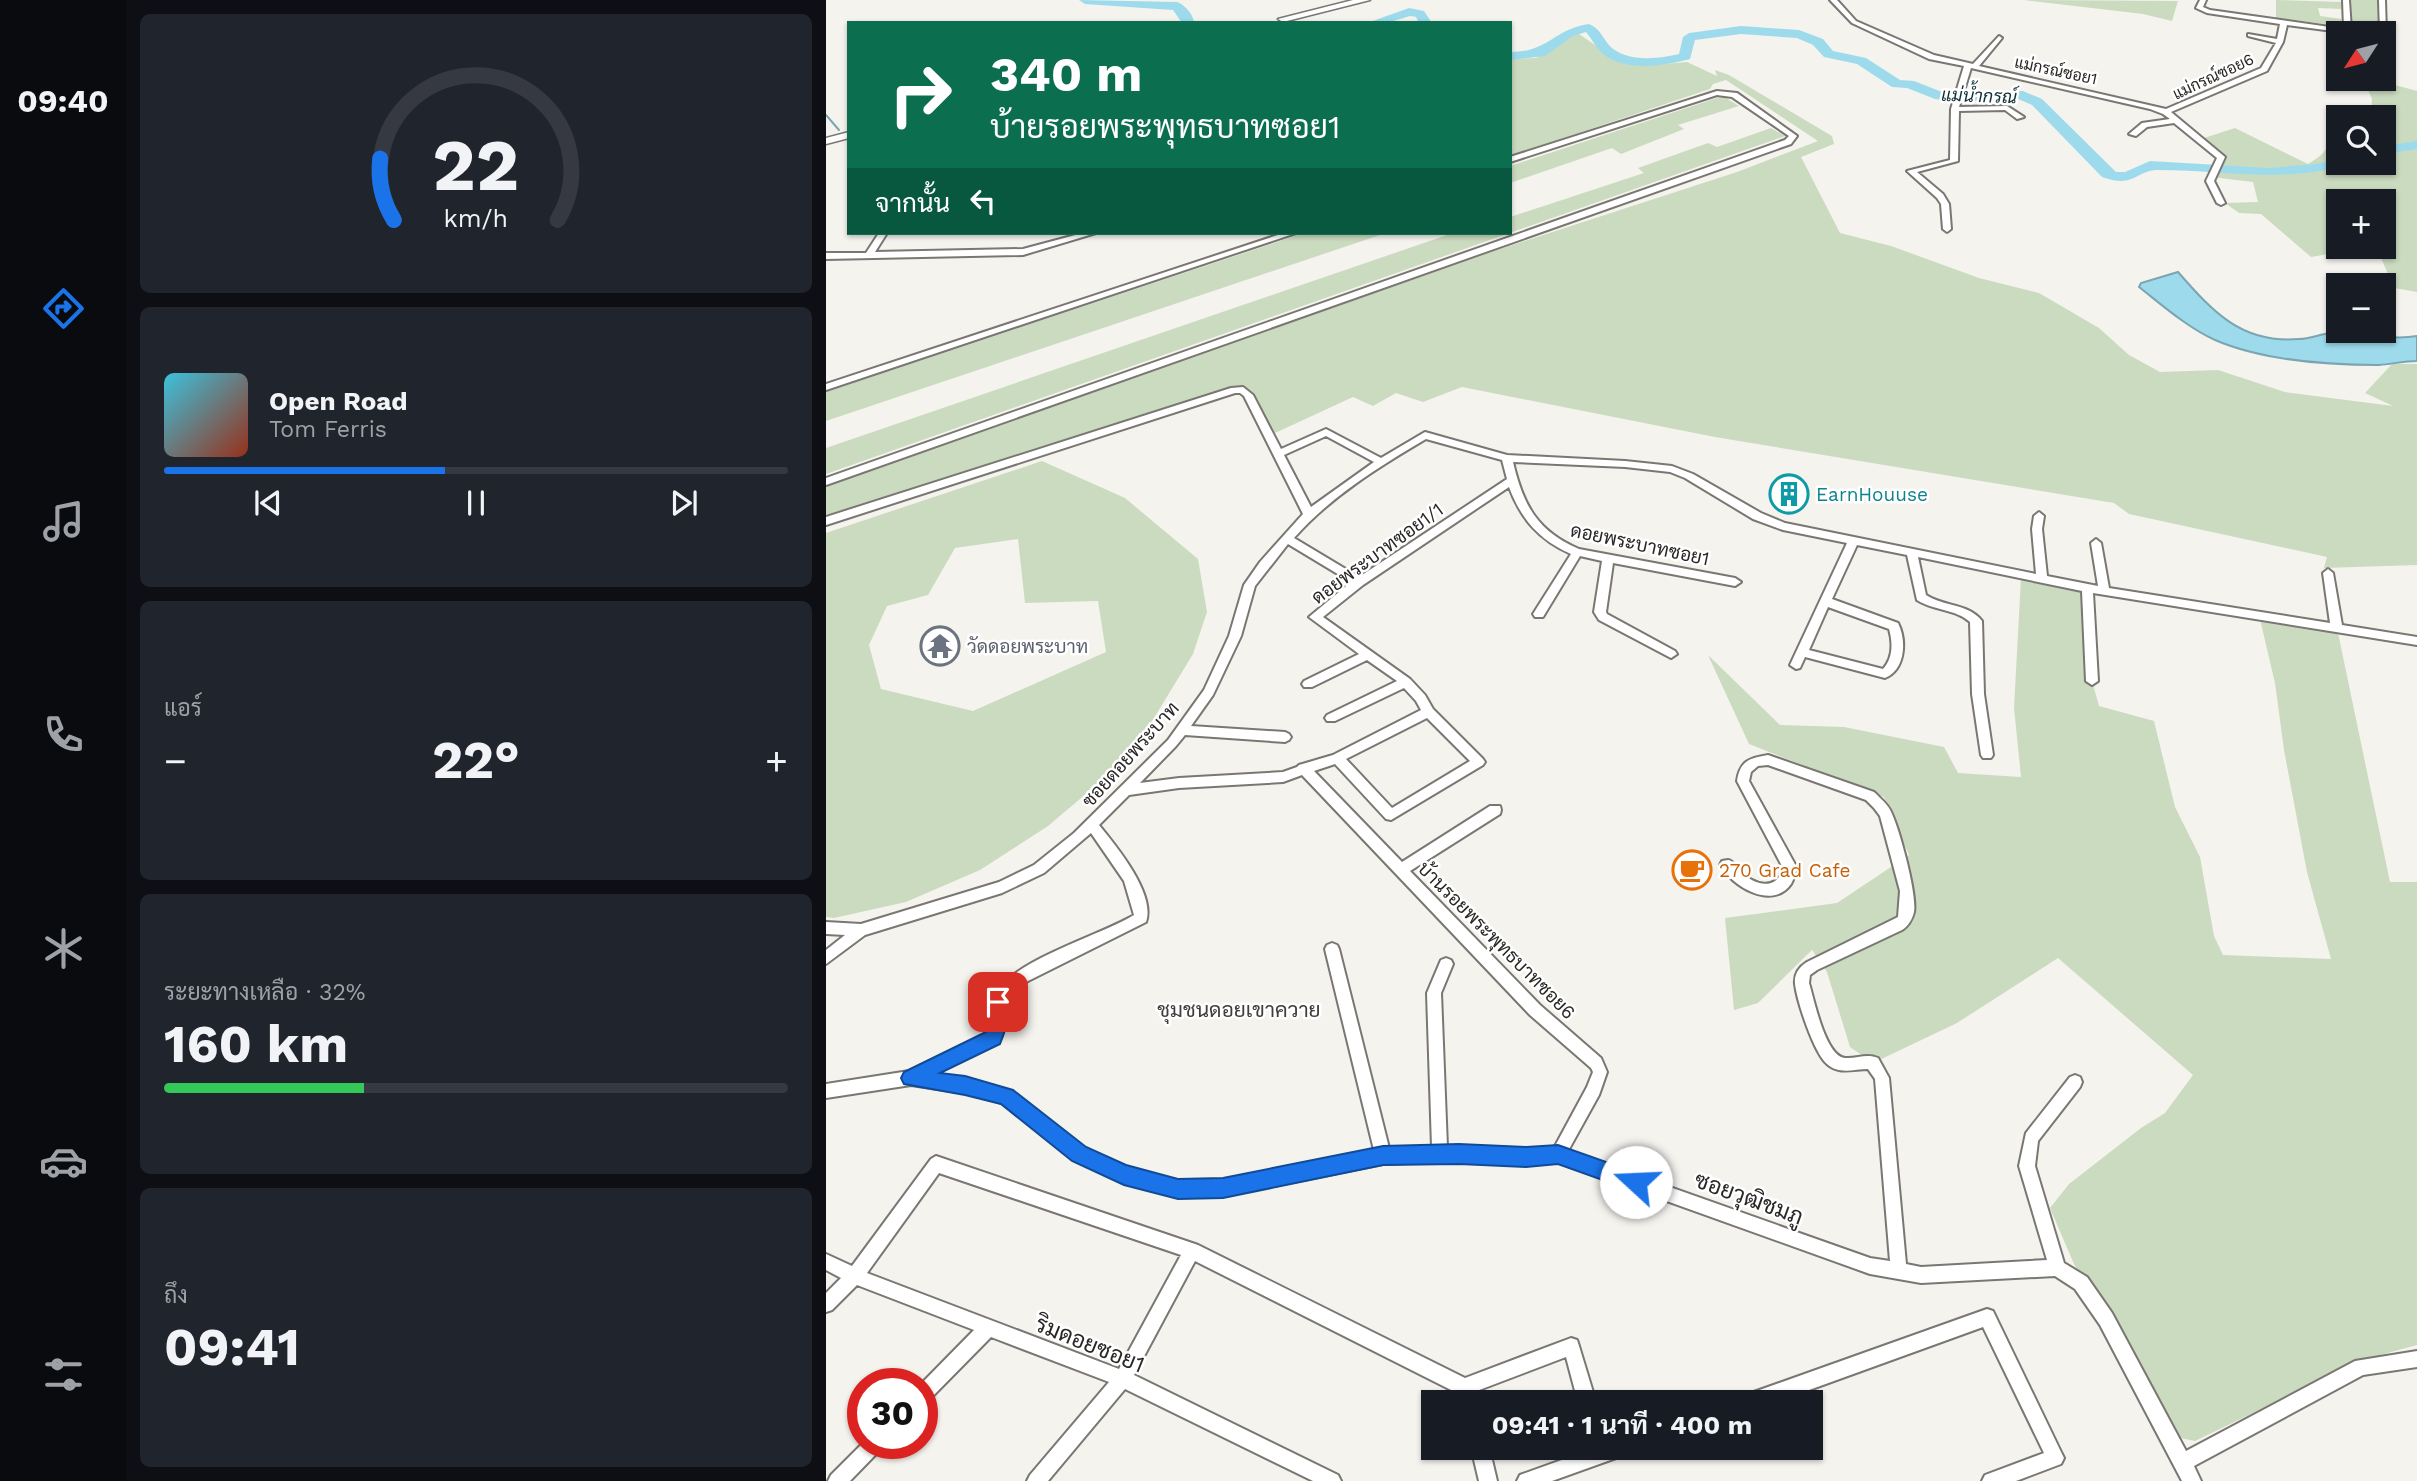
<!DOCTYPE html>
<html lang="th">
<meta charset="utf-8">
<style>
body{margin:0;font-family:"Work Sans",Sarabun,sans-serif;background:#20242c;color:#f1f3f6;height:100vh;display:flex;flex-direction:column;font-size:26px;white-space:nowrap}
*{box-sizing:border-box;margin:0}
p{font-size:23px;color:#9ea1a6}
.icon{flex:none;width:38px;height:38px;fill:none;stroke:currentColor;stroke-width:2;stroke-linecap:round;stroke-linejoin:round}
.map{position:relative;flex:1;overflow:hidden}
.sheet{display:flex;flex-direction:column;gap:14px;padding:14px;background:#0d0f14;width:700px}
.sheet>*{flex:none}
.top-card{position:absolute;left:21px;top:21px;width:665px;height:214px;border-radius:0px;box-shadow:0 2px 5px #0004;background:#0b6e4f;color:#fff;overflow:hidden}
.needle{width:46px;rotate:234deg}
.controls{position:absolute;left:1500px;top:21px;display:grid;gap:14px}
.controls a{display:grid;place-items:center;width:70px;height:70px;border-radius:0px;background:#171b24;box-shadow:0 2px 5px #0004;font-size:35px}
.speed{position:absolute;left:21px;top:1368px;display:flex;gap:14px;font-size:35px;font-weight:700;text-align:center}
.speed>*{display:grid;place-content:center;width:91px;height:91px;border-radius:50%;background:#171b24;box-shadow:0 2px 5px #0004;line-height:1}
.speed .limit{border:10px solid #d22;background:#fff;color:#111}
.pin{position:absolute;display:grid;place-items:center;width:60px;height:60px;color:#fff;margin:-30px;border-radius:14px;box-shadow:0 4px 10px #0006}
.me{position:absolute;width:77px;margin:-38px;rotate:290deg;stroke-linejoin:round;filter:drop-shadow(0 0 5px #0008)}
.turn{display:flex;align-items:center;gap:24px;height:147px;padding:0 28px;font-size:32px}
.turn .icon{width:91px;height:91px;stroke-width:2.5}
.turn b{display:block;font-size:49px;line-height:60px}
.then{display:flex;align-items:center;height:66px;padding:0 28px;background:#0003;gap:14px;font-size:26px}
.big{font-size:52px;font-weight:700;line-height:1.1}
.sheet .card{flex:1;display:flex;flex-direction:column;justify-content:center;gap:10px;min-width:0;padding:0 24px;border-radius:10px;background:#20242c}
.sheet .dial{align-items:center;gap:0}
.dial svg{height:182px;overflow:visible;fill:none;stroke:#363941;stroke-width:7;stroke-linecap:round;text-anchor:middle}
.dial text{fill:#f1f3f6;stroke:none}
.song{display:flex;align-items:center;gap:21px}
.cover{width:84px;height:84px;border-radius:10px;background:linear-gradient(135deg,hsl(190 70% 55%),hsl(10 70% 35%))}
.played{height:7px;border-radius:4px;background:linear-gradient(90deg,#1a73e8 45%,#363941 45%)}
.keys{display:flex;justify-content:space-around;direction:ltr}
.heat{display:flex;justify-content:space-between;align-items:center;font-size:38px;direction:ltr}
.charge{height:10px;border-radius:5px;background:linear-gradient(90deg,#34c759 32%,#363941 0)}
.trip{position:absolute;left:595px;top:1390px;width:402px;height:70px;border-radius:0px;background:#171b24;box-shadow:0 2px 5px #0004;font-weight:700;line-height:70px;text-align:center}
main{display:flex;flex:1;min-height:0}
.tabs{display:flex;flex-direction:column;width:126px;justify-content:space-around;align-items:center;background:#090b0e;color:#9ea1a6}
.tabs .icon{width:49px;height:49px}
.tabs .current{color:#1a73e8}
.tabs b{font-size:32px;color:#f1f3f6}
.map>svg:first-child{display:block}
.green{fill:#cbdbbf;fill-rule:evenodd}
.water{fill:#9ddbec;stroke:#7aa5b1;stroke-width:2}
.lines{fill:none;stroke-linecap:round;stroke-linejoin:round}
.stream{stroke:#7aa5b1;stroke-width:2}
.river{fill:#9ddbec;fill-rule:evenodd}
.street-casing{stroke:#7a7773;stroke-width:4}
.secondary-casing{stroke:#7a7773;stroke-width:3}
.street{fill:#fff;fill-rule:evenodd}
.secondary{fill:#fff;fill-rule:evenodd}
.route{fill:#1a73e8;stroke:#114b97;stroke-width:2}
.labels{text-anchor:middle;stroke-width:5;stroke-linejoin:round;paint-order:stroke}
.far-street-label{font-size:16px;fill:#292826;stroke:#fff}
.far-water-label{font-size:18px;font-style:italic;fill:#0f2f36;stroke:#fff}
.culture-label{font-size:19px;fill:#0d838f;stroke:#fff;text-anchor:start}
.street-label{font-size:19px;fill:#292826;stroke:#fff}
.worship-label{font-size:19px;fill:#5b616d;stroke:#fff;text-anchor:start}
.food-label{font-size:19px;fill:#c56008;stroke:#fff;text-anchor:start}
.neighbourhood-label{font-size:21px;fill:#403d3a;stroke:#fff}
.near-street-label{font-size:23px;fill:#292826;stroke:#fff}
</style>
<main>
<nav class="tabs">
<b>09:40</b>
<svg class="icon current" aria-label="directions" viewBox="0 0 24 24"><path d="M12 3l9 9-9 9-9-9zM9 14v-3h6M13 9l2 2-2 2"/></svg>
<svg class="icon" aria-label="music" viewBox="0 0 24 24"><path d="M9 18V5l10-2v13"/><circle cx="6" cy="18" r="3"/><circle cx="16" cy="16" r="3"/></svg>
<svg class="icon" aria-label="phone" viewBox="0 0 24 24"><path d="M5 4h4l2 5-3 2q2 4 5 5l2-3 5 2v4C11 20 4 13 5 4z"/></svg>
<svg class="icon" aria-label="climate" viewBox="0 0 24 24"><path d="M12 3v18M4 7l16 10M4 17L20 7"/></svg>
<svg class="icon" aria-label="car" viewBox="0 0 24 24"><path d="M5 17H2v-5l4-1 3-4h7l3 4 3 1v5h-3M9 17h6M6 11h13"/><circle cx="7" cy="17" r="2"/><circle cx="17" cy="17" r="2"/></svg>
<svg class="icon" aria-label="filters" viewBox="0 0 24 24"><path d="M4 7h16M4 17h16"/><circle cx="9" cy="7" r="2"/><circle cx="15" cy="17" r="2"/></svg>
</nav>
<section class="sheet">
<div class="card dial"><svg viewBox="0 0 100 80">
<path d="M14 69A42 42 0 1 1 86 69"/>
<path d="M14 69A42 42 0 0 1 8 42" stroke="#1a73e8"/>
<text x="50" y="56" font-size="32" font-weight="700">22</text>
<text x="50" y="72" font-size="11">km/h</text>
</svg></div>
<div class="card">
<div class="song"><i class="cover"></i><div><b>Open Road</b><p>Tom Ferris</p></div></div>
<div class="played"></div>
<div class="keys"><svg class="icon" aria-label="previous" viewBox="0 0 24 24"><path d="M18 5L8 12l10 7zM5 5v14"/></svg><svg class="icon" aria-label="pause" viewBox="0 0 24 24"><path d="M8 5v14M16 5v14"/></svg><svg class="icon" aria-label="next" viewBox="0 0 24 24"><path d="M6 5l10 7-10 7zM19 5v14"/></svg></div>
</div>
<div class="card"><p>แอร์</p>
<div class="heat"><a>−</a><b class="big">22°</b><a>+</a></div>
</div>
<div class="card"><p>ระยะทางเหลือ · 32%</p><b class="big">160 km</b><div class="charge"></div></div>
<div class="card"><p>ถึง</p><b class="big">09:41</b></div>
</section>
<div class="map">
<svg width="1591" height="1481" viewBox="0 0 1591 1481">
<rect width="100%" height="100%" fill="#f5f3ee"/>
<path class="green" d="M1198 0 1352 1 1346 21 1317 14Z
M1450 0 1516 2V9L1492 8 1494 16 1515 19 1516 26 1450 18Z
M1520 0H1555L1559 30 1552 33 1522 28Z
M750 32 791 60 829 65 861 62 891 76 889 70 903 75 1006 136 1008 144 975 157 1014 233 1065 246 1153 278 1213 293 1273 328 1303 355 1334 372 1392 370 1459 392 1567 406 1539 393 1566 364H1591V565L1498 568 1501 557 1303 514 1288 503 889 437 636 387 597 402 570 393 547 406 527 397 449 433 410 388 0 521V482L388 345 393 347 671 250 911 172 992 141 900 80 887 84 884 89 684 156V59L710 58Z
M1547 79 1591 91V292L1568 288 1553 253 1545 247H1558V201H1512V247H1543L1485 257 1435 214 1413 213 1399 203 1432 202 1427 182 1385 177 1396 157 1375 139 1409 128 1482 164C1500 153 1505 148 1500 127L1512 121V163H1558V130L1570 123 1545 114 1546 99 1539 83Z
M897 96 913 106 852 125 858 129 795 154 786 148 684 183V166Z
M945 128 959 136 0 474V448L627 233H684V217L818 173 812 168 882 143 891 147Z
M478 233H560L0 421V392Z
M216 461 299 498 372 559 381 612 367 654 317 736 274 782 222 826 154 870 80 902 8 918 0 917V533ZM192 539 199 603 272 601 280 652 147 711 55 689 43 645 61 606 102 595 129 548Z
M1195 578 1261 592 1266 681 1273 706 1328 721 1349 807 1374 857 1388 936 1397 955 1505 959 1481 872 1458 750 1449 683 1433 615 1511 628 1564 882H1591V1345L1536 1360 1369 1441 1350 1437 1248 1264 1224 1208 1243 1184 1315 1128 1339 1113 1367 1075 1232 958 1131 1023 1047 1063 1024 1047 1001 972 986 950 932 1003 908 1010 899 918 1011 903 1083 855 1058 797 923 744 882 655 954 725 1018 727 1118 747 1132 773 1195 777 1188 708Z"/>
<path class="water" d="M1352 272C1387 312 1416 344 1473 339 1484 339 1494 334 1505 333 1533 331 1562 341 1591 336V361C1578 361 1566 364 1553 365 1500 365 1438 361 1389 340 1362 328 1336 305 1313 287L1315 283Z"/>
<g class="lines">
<path class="stream" d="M0 115 13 130"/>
<path class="river" d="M253 0 351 2C358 4 368 15 368 23H356L347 10 259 4Z
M583 8 598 11 606 23H593L590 17 584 16 561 23H541Z
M763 24C773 28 776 36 782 44 798 63 832 59 853 54L857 37 863 33 915 26 973 30 997 39 1007 51 1040 58 1074 80 1088 81 1116 92 1197 91 1216 99 1290 172H1299L1324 161 1443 168 1490 164 1512 159V163H1520L1518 166C1450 183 1399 170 1332 170 1310 170 1308 189 1276 177L1206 105 1190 98 1135 102 1109 99 1081 88 1066 87 1031 64 998 57 987 45 971 38 915 34 869 40 864 59C839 66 799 72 777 54 770 48 766 39 760 32L747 36 719 56 684 60V52C724 52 727 29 763 24Z
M1591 141V149L1558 154V146Z"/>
<g class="street-casing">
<path id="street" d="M1004 0H1011L1030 21 1108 55 1147 64 1173 36 1176 38 1153 66 1340 109 1435 68 1450 43 1422 36V34L1451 39 1454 24 1381 13 1370 8 1374 0H1380L1377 7 1384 10 1518 29 1517 0H1523L1525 30 1538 33H1522L1461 25 1457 42 1441 71 1345 112 1399 157 1388 181 1399 203 1395 205 1391 203 1380 181 1391 158 1348 123 1321 127 1310 136 1303 134 1316 123 1344 119 1337 114 1324 109 1145 68 1133 107 1181 106 1198 117 1191 119 1179 110 1133 111 1132 161 1091 172 1117 194 1123 204 1125 229 1121 232 1117 229 1115 204 1111 198 1081 171 1124 160 1125 109 1138 66 1103 59 1026 23Z
M1553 0H1559L1560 33 1558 35 1554 33Z
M891 91 911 93 971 136 965 144 0 485V478L959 140 963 136 906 97 891 95 684 162V157Z
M53 233H61L49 252 197 249 257 233H270L197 255 0 259V253H40Z
M458 233H470L0 390V384Z
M417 387 427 395 455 449 500 429 555 458 599 432 681 455 799 461 846 466 867 474 935 513 959 523 1210 574 1206 529 1208 516 1213 512 1218 516 1216 529 1221 576 1272 586 1265 543 1270 539 1275 543 1283 588 1504 623 1497 573 1502 569 1507 573 1516 625 1591 637V645L1267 593 1272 681 1266 685 1260 681 1256 591 1092 557 1100 595C1118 607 1142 603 1156 621L1158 694 1167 755 1165 758H1157L1155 755 1146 694 1144 622C1130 609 1108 611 1091 600L1081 555 1031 545 1006 599 1072 623C1081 641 1079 670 1059 678L979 657 974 668 970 669 964 665 1021 543 957 530 927 519 859 478 844 472 799 467 687 462C697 505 711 531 753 549L909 578 915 582 909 586 787 563 780 612 781 614 849 651 851 654 845 658 773 620 768 612 776 561 754 556 717 617H709L707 614 745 554C713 540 695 519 683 487L537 585 497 617 584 679 599 695 607 709 657 759 659 762 657 765 565 820 560 819 509 764 488 771 576 862 664 806H674L675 810 674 814 584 871 714 1005 775 1058 781 1072 773 1095 742 1151 1044 1258 1064 1261 1049 1079 1042 1069C1028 1069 1013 1075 1001 1064 988 1053 971 1001 969 984 968 974 973 967 981 962L1072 917 1074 891 1054 816 1048 808 1040 800 942 765 932 766 925 772 923 781 971 868C969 873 968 879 965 884 946 911 906 886 894 865L896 861C898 861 900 860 902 860 907 860 910 868 914 871 928 885 950 892 957 868L911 781C914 761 923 758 942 755L1048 792C1055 799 1063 805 1066 814 1074 832 1091 894 1088 912 1086 920 1082 926 1076 930L991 970 984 975 983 983C988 999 999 1056 1019 1058 1031 1059 1040 1053 1052 1058L1063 1078 1080 1264 1095 1267 1221 1260 1193 1166 1200 1133 1244 1077 1249 1075 1254 1077 1256 1082 1254 1087 1212 1141 1209 1166 1238 1263 1261 1277 1286 1313 1360 1451 1529 1361 1591 1351V1367L1537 1375 1368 1466 1375 1481H1356L1274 1325 1249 1289 1229 1276 1095 1283 1044 1274 732 1162 700 1165 633 1161 557 1164 397 1196 352 1197 298 1183 248 1159 176 1103 139 1093 85 1085 0 1098V1084L83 1071 161 1033C164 1021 162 1006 168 995 189 959 271 937 308 915L298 881 265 833 218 873 176 893 39 935 0 964V950L19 935 0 934V922L35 924 173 882 208 865 248 833 342 740 378 690 403 636 418 585 434 562 477 514 418 396 414 393H409L0 525V517L405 388ZM500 436 548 462 485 507 458 455ZM600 439 676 460 681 479 533 577 468 538C504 497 554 466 600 439ZM462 544 525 582 483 617 533 654 478 681 476 684 478 687H486L541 660 571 681 501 715 499 718 501 721H509L578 688 590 701 595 710 507 755 473 765 471 767 457 772 353 778 314 783 350 746 359 735 459 742 463 740 465 737 463 734 459 732 365 726 387 695 415 636 429 586ZM1002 607 1063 629C1067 643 1067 658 1057 669L983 650ZM601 718 644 761 566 808 520 759ZM476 775 704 1015 765 1068 767 1072 761 1087 728 1148 700 1149 621 1147 615 993 627 964 625 960 620 958 615 960 601 993 606 1147 563 1148 513 949 511 945 506 943 501 945 499 949 548 1150 397 1180 352 1181 299 1168 258 1149 185 1092 139 1079 107 1074 172 1042C178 1029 174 1013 180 1001 185 992 194 987 202 981L320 922C330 894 290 846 273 825L303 795 353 788 457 782Z
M110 1156 372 1245 639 1378 745 1338 751 1340 753 1346 770 1402H752L740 1357 648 1392 651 1402H633L631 1393 369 1261 308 1375 512 1475 515 1481H487L299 1389 222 1481H201L204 1475 283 1382 165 1337 102 1401 96 1403V1384H95L148 1330 31 1285 6 1310 0 1312V1293L15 1278 0 1270V1254L26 1266 105 1159ZM113 1173 355 1255 293 1369 41 1273Z
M1161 1309 1167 1311 1235 1452 1238 1458 1235 1464 1190 1481H1156L1159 1475 1218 1453 1157 1327 950 1402H916L919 1396 925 1393Z
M37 1443 57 1444 54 1450 24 1481H2L5 1475Z
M645 1447H663L671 1481H653Z
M772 1447H807L804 1453 726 1481H691L694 1475Z"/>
</g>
<g class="secondary-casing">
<path id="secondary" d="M527 0H544L457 22 452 19Z
M23 132V138L0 144V138Z"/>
</g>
<use href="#street" class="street"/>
<use href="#secondary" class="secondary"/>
</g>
<path class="route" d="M172 994 179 996C186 1011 180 1029 174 1044L114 1073 139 1076 187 1090 260 1147 300 1165 352 1179 397 1178 557 1146 633 1144 700 1147 732 1145 817 1175 820 1182 817 1190 810 1192 732 1164 700 1167 633 1164 557 1165 397 1198 352 1199 298 1185 246 1161 175 1104 139 1095 78 1084 75 1078 78 1072 160 1032 166 996Z"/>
<defs>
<g id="building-ring" transform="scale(2.0125)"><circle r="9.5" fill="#fff" stroke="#0f9aa8" stroke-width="1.5"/><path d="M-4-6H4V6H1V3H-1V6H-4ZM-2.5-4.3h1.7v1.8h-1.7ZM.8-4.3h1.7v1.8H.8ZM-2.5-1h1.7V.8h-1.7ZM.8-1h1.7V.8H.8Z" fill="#0f9aa8"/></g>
<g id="temple-ring" transform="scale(2.0125)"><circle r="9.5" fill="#fff" stroke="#6b7280" stroke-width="1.5"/><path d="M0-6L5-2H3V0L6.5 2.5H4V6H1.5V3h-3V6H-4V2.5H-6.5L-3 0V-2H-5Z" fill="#6b7280"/></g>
<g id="cafe-ring" transform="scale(2.0125)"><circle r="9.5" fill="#fff" stroke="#e8710a" stroke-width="1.5"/><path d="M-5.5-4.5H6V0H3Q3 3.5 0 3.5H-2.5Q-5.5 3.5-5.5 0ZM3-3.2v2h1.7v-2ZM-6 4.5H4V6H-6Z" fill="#e8710a"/></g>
</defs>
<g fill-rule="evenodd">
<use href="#building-ring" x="963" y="494"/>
<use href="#temple-ring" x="114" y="646"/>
<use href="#cafe-ring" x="866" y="870"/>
</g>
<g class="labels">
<g class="far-street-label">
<text transform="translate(1230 70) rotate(12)" y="6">แม่กรณ์ซอย1</text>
<text transform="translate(1387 76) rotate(-25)" y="6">แม่กรณ์ซอย6</text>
</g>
<g class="far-water-label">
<text transform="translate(1153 96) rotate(2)" y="6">แม่น้ำกรณ์</text>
</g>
<g class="culture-label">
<text x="990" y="501">EarnHouuse</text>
</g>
<g class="street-label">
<text transform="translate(814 544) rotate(12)" y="7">ดอยพระบาทซอย1</text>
<text transform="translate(551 553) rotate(-36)" y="7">ดอยพระบาทซอย1/1</text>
<text transform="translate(304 754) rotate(-48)" y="7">ซอยดอยพระบาท</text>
<text transform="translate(671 940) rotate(45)" y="7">บ้านรอยพระพุทธบาทซอย6</text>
</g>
<g class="worship-label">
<text x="141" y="653">วัดดอยพระบาท</text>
</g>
<g class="food-label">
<text x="893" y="877">270 Grad Cafe</text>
</g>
<g class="neighbourhood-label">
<text x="413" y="1017">ชุมชนดอยเขาควาย</text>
</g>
<g class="near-street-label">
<text transform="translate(923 1198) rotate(20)" y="8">ซอยวุฒิชมภู</text>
<text transform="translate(264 1344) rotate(22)" y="8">ริมดอยซอย1</text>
</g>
</g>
</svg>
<div class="controls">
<a><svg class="needle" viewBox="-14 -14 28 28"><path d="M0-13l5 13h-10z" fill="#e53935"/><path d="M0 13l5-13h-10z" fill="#9ea1a6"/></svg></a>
<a><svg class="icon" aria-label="search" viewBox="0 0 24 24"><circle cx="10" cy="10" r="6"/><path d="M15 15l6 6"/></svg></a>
<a>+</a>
<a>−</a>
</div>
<div class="speed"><div class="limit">30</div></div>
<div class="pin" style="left:172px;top:1002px;background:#d93025"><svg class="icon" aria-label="arrive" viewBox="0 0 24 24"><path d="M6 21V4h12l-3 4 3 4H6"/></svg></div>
<svg class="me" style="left:810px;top:1182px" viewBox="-20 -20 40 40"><circle r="19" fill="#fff"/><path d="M0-13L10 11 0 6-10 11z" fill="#1a73e8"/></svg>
<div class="trip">09:41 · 1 นาที · 400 m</div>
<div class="top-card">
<div class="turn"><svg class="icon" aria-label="right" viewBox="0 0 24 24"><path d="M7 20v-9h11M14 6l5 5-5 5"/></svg><div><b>340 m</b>บ้ายรอยพระพุทธบาทซอย1</div></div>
<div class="then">จากนั้น<svg class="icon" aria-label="left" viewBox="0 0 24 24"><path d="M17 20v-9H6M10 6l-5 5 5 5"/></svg></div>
</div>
</div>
</main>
